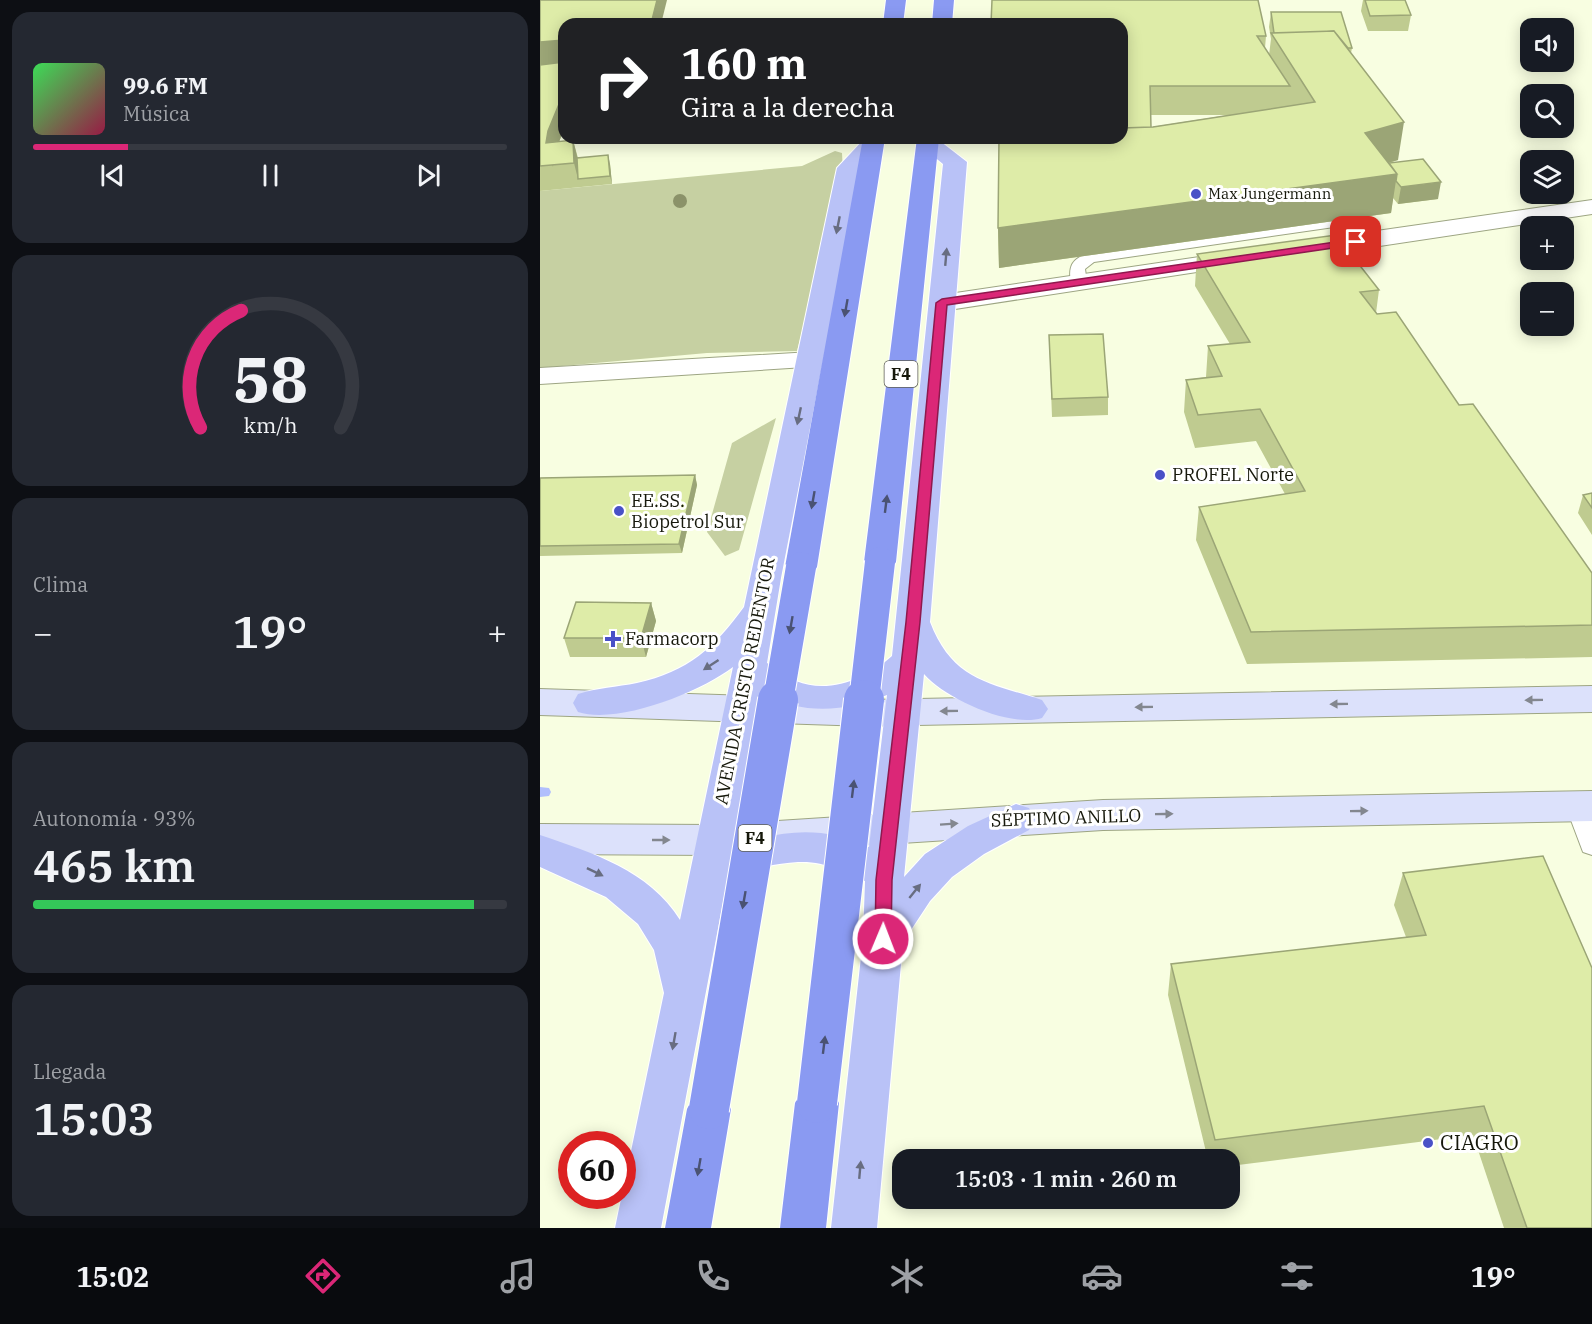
<!DOCTYPE html>
<html lang="es">
<meta charset="utf-8">
<style>
body{margin:0;font-family:"IBM Plex Serif",serif;background:#242831;color:#f1f3f6;height:100vh;display:flex;flex-direction:column;font-size:22px;white-space:nowrap}
*{box-sizing:border-box;margin:0}
p{font-size:20px;color:#9ea1a6}
.icon{flex:none;width:33px;height:33px;fill:none;stroke:currentColor;stroke-width:2;stroke-linecap:round;stroke-linejoin:round}
.map{position:relative;flex:1;overflow:hidden}
.sheet{display:flex;flex-direction:column;gap:12px;padding:12px;background:#0d0f14;width:540px}
.sheet>*{flex:none}
.guide{position:absolute;left:18px;top:18px;width:570px;height:126px;border-radius:18px;box-shadow:0 3px 15px #0003;background:#202124;color:#fff;overflow:hidden}
.tools{position:absolute;left:980px;top:18px;display:grid;gap:12px}
.tools a{display:grid;place-items:center;width:54px;height:54px;border-radius:12px;background:#171b24;box-shadow:0 3px 15px #0003;font-size:30px}
.speed{position:absolute;left:18px;top:1131px;display:flex;gap:12px;font-size:30px;font-weight:700;text-align:center}
.speed>*{display:grid;place-content:center;width:78px;height:78px;border-radius:50%;background:#171b24;box-shadow:0 3px 15px #0003;line-height:1}
.speed .limit{border:9px solid #d22;background:#fff;color:#111}
.pin{position:absolute;display:grid;place-items:center;width:51px;height:51px;color:#fff;margin:-26px;border-radius:12px;box-shadow:0 3px 9px #0006}
.me{position:absolute;width:66px;margin:-33px;rotate:1deg;stroke-linejoin:round;filter:drop-shadow(0 0 4px #0008)}
.turn{display:flex;align-items:center;gap:21px;height:126px;padding:0 24px;font-size:27px}
.turn .icon{width:78px;height:78px;stroke-width:2.5}
.turn b{display:block;font-size:42px;line-height:51px}
.big{font-size:45px;font-weight:600;line-height:1.1}
.sheet .card{flex:1;display:flex;flex-direction:column;justify-content:center;gap:9px;min-width:0;padding:0 21px;border-radius:18px;background:#242831}
.sheet .dial{align-items:center;gap:0}
.dial svg{height:156px;overflow:visible;fill:none;stroke:#363941;stroke-width:7;stroke-linecap:round;text-anchor:middle}
.dial text{fill:#f1f3f6;stroke:none}
.song{display:flex;align-items:center;gap:18px}
.cover{width:72px;height:72px;border-radius:9px;background:linear-gradient(135deg,hsl(130 70% 55%),hsl(340 70% 35%))}
.played{height:6px;border-radius:3px;background:linear-gradient(90deg,#db2777 20%,#363941 20%)}
.keys{display:flex;justify-content:space-around;direction:ltr}
.heat{display:flex;justify-content:space-between;align-items:center;font-size:33px;direction:ltr}
.charge{height:9px;border-radius:4px;background:linear-gradient(90deg,#34c759 93%,#363941 0)}
.trip{position:absolute;left:352px;top:1149px;width:348px;height:60px;border-radius:18px;background:#171b24;box-shadow:0 3px 15px #0003;font-weight:600;line-height:60px;text-align:center}
.tab-bar{display:flex;height:96px;justify-content:space-around;align-items:center;background:#090b0e;color:#9ea1a6}
.tab-bar .icon{width:42px;height:42px}
.tab-bar .on{color:#db2777}
.tab-bar b{font-size:27px;color:#f1f3f6}
main{display:flex;flex:1;min-height:0}
.map>svg:first-child{display:block}
.green{fill:#c6d0a2}
.lines{fill:none;stroke-linecap:round;stroke-linejoin:round}
.stream{fill:#b1bffd;fill-rule:evenodd}
.lane-casing{stroke:#9da583;stroke-width:2}
.street-casing{stroke:#9da583;stroke-width:2}
.secondary-casing{stroke:#9da583;stroke-width:2}
.primary-casing{stroke:#fff;stroke-width:2}
.highway-casing{stroke:#fff;stroke-width:2}
.lane{fill:#fff;fill-rule:evenodd}
.street{fill:#fff;fill-rule:evenodd}
.secondary{fill:#dce1fb;fill-rule:evenodd}
.primary{fill:#b9c2f7;fill-rule:evenodd}
.highway{fill:#8a9af2;fill-rule:evenodd}
.highway-bridge-far1-casing{stroke:#fff;stroke-width:32;stroke-linecap:butt}
.highway-bridge-casing{stroke:#fff;stroke-width:42;stroke-linecap:butt}
.highway-bridge-far1{stroke:#8a9af2;stroke-width:30}
.highway-bridge{stroke:#8a9af2;stroke-width:40}
.tree{fill:#8b9269}
.wall{fill:#bfcb90;fill-rule:evenodd}
.shaded-wall{fill:#9ba576}
.building{fill:#deeca8;stroke:#9ba576;stroke-width:1.5}
.oneway{fill:#686d81}
.oneway2{fill:#4a5273}
.oneway3{fill:#83878f}
.route{fill:#db2777;stroke:#8e194d;stroke-width:1.5}
.poi-dot{fill:#4951c7;stroke:#fff;stroke-width:2}
.labels{text-anchor:middle;stroke-width:6;stroke-linejoin:round;paint-order:stroke}
.far-poi-label{font-size:15px;fill:#16180b;stroke:#fff;text-anchor:start}
.shield{fill:#fff;stroke:#5c5d54;stroke-width:1.5}
.shield-label{font-size:16px;font-weight:bold;fill:#16180b}
.poi-label{font-size:18px;fill:#16180b;stroke:#fff;text-anchor:start}
.street-label{font-size:18px;fill:#16180b;stroke:#fff}
.near-poi-label{font-size:21px;fill:#16180b;stroke:#fff;text-anchor:start}
</style>
<main>
<section class="sheet">
<div class="card">
<div class="song"><i class="cover"></i><div><b>99.6 FM</b><p>Música</p></div></div>
<div class="played"></div>
<div class="keys"><svg class="icon" aria-label="previous" viewBox="0 0 24 24"><path d="M18 5L8 12l10 7zM5 5v14"/></svg><svg class="icon" aria-label="pause" viewBox="0 0 24 24"><path d="M8 5v14M16 5v14"/></svg><svg class="icon" aria-label="next" viewBox="0 0 24 24"><path d="M6 5l10 7-10 7zM19 5v14"/></svg></div>
</div>
<div class="card dial"><svg viewBox="0 0 100 80">
<path d="M14 69A42 42 0 1 1 86 69"/>
<path d="M14 69A42 42 0 0 1 35 9" stroke="#db2777"/>
<text x="50" y="56" font-size="32" font-weight="700">58</text>
<text x="50" y="72" font-size="11">km/h</text>
</svg></div>
<div class="card"><p>Clima</p>
<div class="heat"><a>−</a><b class="big">19°</b><a>+</a></div>
</div>
<div class="card"><p>Autonomía · 93%</p><b class="big">465 km</b><div class="charge"></div></div>
<div class="card"><p>Llegada</p><b class="big">15:03</b></div>
</section>
<div class="map">
<svg width="1052" height="1228" viewBox="0 0 1052 1228">
<rect width="100%" height="100%" fill="#f8fee1"/>
<path class="green" d="M295 151 302 153 303 173 257 351 167 353 0 368V191L262 166Z
M236 418 199 550 185 556 167 532 192 443Z"/>
<g class="lines">
<path class="stream" d="M0 787 9 788 11 792 9 796 0 797Z"/>
<g class="lane-casing">
<path id="lane" d="M802 217 808 219 810 222 808 225 554 262 545 269 547 283 545 287 539 288 531 283C528 266 532 258 550 253Z
M1038 798 1046 800 1052 813V855L1043 852 1026 807 1030 800Z"/>
</g>
<g class="street-casing">
<path id="street" d="M1052 200V214L760 258 751 255 747 250 751 245 760 242Z
M700 251 709 254 713 259 709 264 402 311 393 309 389 303 393 297 402 295Z
M271 352 281 354 285 360 281 366 0 384V368Z"/>
</g>
<g class="secondary-casing">
<path id="secondary" d="M1052 686V712L327 726 0 715V689L327 700Z
M1052 791V821L563 830 174 855 0 854V824L174 825 563 800Z"/>
</g>
<g class="primary-casing">
<path id="primary" d="M325 138H341L344 143 320 170 241 578 227 663C237 668 245 676 256 681 289 695 328 678 352 656L403 164 376 142 378 138H396L427 162 390 622C412 680 449 683 502 700L508 709 502 718C470 728 406 699 384 674L364 877 385 854 428 826 476 804 489 808 495 819 489 830 444 854 412 877 390 901 363 942 337 1228H291L323 939 325 881C298 872 289 861 258 862 247 863 235 864 225 867 212 871 201 886 187 881L121 1228H75L124 993 114 950 98 924 66 897 0 867V835C52 853 109 870 140 920L193 667C160 692 78 725 38 712L33 703 38 694C57 688 77 687 97 683 148 672 175 647 204 607L297 168ZM222 694C264 715 305 712 347 695L329 847C283 825 239 830 193 847Z"/>
</g>
<g class="highway-casing">
<path id="highway" d="M346 0H366L363 24H343Z
M394 0H414L412 24H392Z
M323 138H345L277 567 272 575 261 578 250 575 245 567Z
M377 138H399L356 562 351 570 340 573 329 570 324 562Z
M277 1083 292 1089 299 1103 286 1228H240L255 1103 262 1089Z
M169 1089 184 1095 191 1109 171 1228H125L147 1109 154 1095Z"/>
</g>
<use href="#lane" class="lane"/>
<use href="#street" class="street"/>
<use href="#secondary" class="secondary"/>
<use href="#primary" class="primary"/>
<use href="#highway" class="highway"/>
<g class="highway-bridge-far1-casing">
<path id="highway-bridge-far1" d="M238 701 261 567
M324 701 340 562"/>
</g>
<g class="highway-bridge-casing">
<path id="highway-bridge" d="M277 1103 324 700
M169 1109 238 700"/>
</g>
<use href="#highway-bridge-far1" class="highway-bridge-far1"/>
<use href="#highway-bridge" class="highway-bridge"/>
</g>
<circle class="tree" cx="140" cy="201" r="7"/>
<path class="wall" d="M0 0 24 24V129L19 142 33 140 38 158 70 164 72 184 0 191Z
M823 0H865L871 15 868 31H828L821 11Z
M731 12 812 48 811 53 858 160 849 163 898 199 858 204 853 198 851 213 459 268 458 228 582 138V24L726 36 725 48 729 55 731 39 729 27ZM611 115H688L611 127Z
M657 254 839 290 836 313 919 405 1052 573V657L707 664 656 540 659 507 745 494 716 441 655 448 644 412 646 380 666 377 668 346 690 344 655 286Z
M509 335 568 397V415L512 417Z
M155 475 157 485 142 553 0 556V478Z
M1052 493V535L1038 513 1043 495Z
M111 603 116 621 106 657H30L24 638Z
M863 873 1052 1228H964L933 1135 690 1166V1160H668L628 995 631 964 866 937 854 905Z"/>
<path class="shaded-wall" d="M117 0H127L121 24H111Z
M24 40V63L0 65V42Z
M24 92V129L14 155 13 167 6 143 8 131Z
M864 122 858 160 819 171 825 133Z
M143 138H172L144 141Z
M33 140 39 164 38 179 34 163Z
M68 155 70 164 72 184 70 176Z
M857 174 851 213 459 268 458 228Z
M901 182 898 199 858 204 861 187Z
M155 475 157 485 142 553 139 544Z
M111 603 116 621 106 657 101 638Z"/>
<path class="building" d="M0 0H117L111 24H24V40L0 42Z
M452 0H718L726 36H717L750 86H610L611 127 582 128V24H451Z
M825 0H865L871 15 830 16Z
M731 12H801L812 48H808L794 31 734 33Z
M794 31 864 122 825 133 857 174 458 228 459 138H582V128L613 127 775 102 731 33Z
M24 62V92L8 131 6 143 33 140 34 163 0 166V65Z
M68 155 70 176 38 179 37 158Z
M883 159 901 182 861 187 856 181 857 174 849 163Z
M796 235 839 290 820 292 837 314 856 312 919 405 933 404 1052 573V625L711 632 659 507 765 491 720 409 658 415 646 380 682 376 668 346 710 342 657 254Z
M563 334 568 397 512 399 509 335Z
M155 475 139 544 0 546V478Z
M1052 493V508L1043 495Z
M36 602 111 603 101 638H24Z
M1003 856 1052 968V1228H987L944 1106 675 1140 631 964 886 935 863 873Z"/>
<defs><path id="oneway-solid" d="M-6-.8H1V-3.2L6.5 0L1 3.2V.8H-6Z" transform="scale(1.5)"/></defs>
<g class="oneway">
<use href="#oneway-solid" transform="translate(298 225) rotate(101)"/>
<use href="#oneway-solid" transform="translate(406 257) rotate(-85)"/>
<use href="#oneway-solid" transform="translate(259 416) rotate(102)"/>
<use href="#oneway-solid" transform="translate(171 665) rotate(147)"/>
<use href="#oneway-solid" transform="translate(55 872) rotate(26)"/>
<use href="#oneway-solid" transform="translate(375 891) rotate(-51)"/>
<use href="#oneway-solid" transform="translate(134 1041) rotate(100)"/>
<use href="#oneway-solid" transform="translate(320 1170) rotate(-85)"/>
</g>
<g class="oneway2">
<use href="#oneway-solid" transform="translate(306 308) rotate(100)"/>
<use href="#oneway-solid" transform="translate(273 500) rotate(100)"/>
<use href="#oneway-solid" transform="translate(346 504) rotate(-83)"/>
<use href="#oneway-solid" transform="translate(251 625) rotate(100)"/>
<use href="#oneway-solid" transform="translate(313 789) rotate(-83)"/>
<use href="#oneway-solid" transform="translate(204 900) rotate(100)"/>
<use href="#oneway-solid" transform="translate(284 1045) rotate(-83)"/>
<use href="#oneway-solid" transform="translate(159 1167) rotate(100)"/>
</g>
<g class="oneway3">
<use href="#oneway-solid" transform="translate(994 700) rotate(179)"/>
<use href="#oneway-solid" transform="translate(799 704) rotate(179)"/>
<use href="#oneway-solid" transform="translate(604 707) rotate(179)"/>
<use href="#oneway-solid" transform="translate(409 711) rotate(179)"/>
<use href="#oneway-solid" transform="translate(819 811) rotate(-1)"/>
<use href="#oneway-solid" transform="translate(624 814) rotate(-1)"/>
<use href="#oneway-solid" transform="translate(409 824) rotate(-4)"/>
<use href="#oneway-solid" transform="translate(121 840)"/>
</g>
<path class="route" d="M816 239 820 240V244L407 305 380 622 352 880 351 939 349 944H337L335 939 336 880 366 622 396 303 402 299Z"/>
<g class="poi-dot">
<circle cx="656" cy="194" r="6"/>
<circle cx="620" cy="475" r="6"/>
<circle cx="79" cy="511" r="6"/>
<path d="M70 630h6v6h6v6h-6v6h-6v-6h-6v-6h6z"/>
<circle cx="888" cy="1143" r="6"/>
</g>
<g class="labels">
<g class="far-poi-label">
<text x="668" y="199">Max Jungermann</text>
</g>
<g class="shield">
<rect x="344.5" y="361" width="33" height="26" rx="4.5"/>
<rect x="198.5" y="825" width="33" height="26" rx="4.5"/>
</g>
<g class="shield-label">
<text x="361" y="380">F4</text>
<text x="215" y="844">F4</text>
</g>
<g class="poi-label">
<text x="632" y="481">PROFEL Norte</text>
<text x="91" y="507">EE.SS.<tspan x="91" dy="21">Biopetrol Sur</tspan></text>
<text x="85" y="645">Farmacorp</text>
</g>
<g class="street-label">
<text transform="translate(205 681) rotate(-79)" y="6">AVENIDA CRISTO REDENTOR</text>
<text transform="translate(526 818) rotate(-2)" y="6">SÉPTIMO ANILLO</text>
</g>
<g class="near-poi-label">
<text x="900" y="1150">CIAGRO</text>
</g>
</g>
</svg>
<div class="tools">
<a><svg class="icon" aria-label="sound" viewBox="0 0 24 24"><path d="M4 9h4l5-4v14l-5-4H4zM17 9q2 3 0 6"/></svg></a>
<a><svg class="icon" aria-label="search" viewBox="0 0 24 24"><circle cx="10" cy="10" r="6"/><path d="M15 15l6 6"/></svg></a>
<a><svg class="icon" aria-label="layers" viewBox="0 0 24 24"><path d="M12 4l9 5-9 5-9-5zM3 14l9 5 9-5"/></svg></a>
<a>+</a>
<a>−</a>
</div>
<div class="speed"><div class="limit">60</div></div>
<div class="pin" style="left:816px;top:242px;background:#d93025"><svg class="icon" aria-label="arrive" viewBox="0 0 24 24"><path d="M6 21V4h12l-3 4 3 4H6"/></svg></div>
<svg class="me" style="left:343px;top:939px" viewBox="-20 -20 40 40"><circle r="17" fill="#db2777" stroke="#fff" stroke-width="3"/><path d="M0-11L8 9 0 5-8 9z" fill="#fff"/></svg>
<div class="trip">15:03 · 1 min · 260 m</div>
<div class="guide">
<div class="turn"><svg class="icon" aria-label="right" viewBox="0 0 24 24"><path d="M7 20v-9h11M14 6l5 5-5 5"/></svg><div><b>160 m</b>Gira a la derecha</div></div>
</div>
</div>
</main>
<nav class="tab-bar">
<b>15:02</b>
<svg class="icon on" aria-label="directions" viewBox="0 0 24 24"><path d="M12 3l9 9-9 9-9-9zM9 14v-3h6M13 9l2 2-2 2"/></svg>
<svg class="icon" aria-label="music" viewBox="0 0 24 24"><path d="M9 18V5l10-2v13"/><circle cx="6" cy="18" r="3"/><circle cx="16" cy="16" r="3"/></svg>
<svg class="icon" aria-label="phone" viewBox="0 0 24 24"><path d="M5 4h4l2 5-3 2q2 4 5 5l2-3 5 2v4C11 20 4 13 5 4z"/></svg>
<svg class="icon" aria-label="climate" viewBox="0 0 24 24"><path d="M12 3v18M4 7l16 10M4 17L20 7"/></svg>
<svg class="icon" aria-label="car" viewBox="0 0 24 24"><path d="M5 17H2v-5l4-1 3-4h7l3 4 3 1v5h-3M9 17h6M6 11h13"/><circle cx="7" cy="17" r="2"/><circle cx="17" cy="17" r="2"/></svg>
<svg class="icon" aria-label="filters" viewBox="0 0 24 24"><path d="M4 7h16M4 17h16"/><circle cx="9" cy="7" r="2"/><circle cx="15" cy="17" r="2"/></svg>
<b>19°</b>
</nav>
